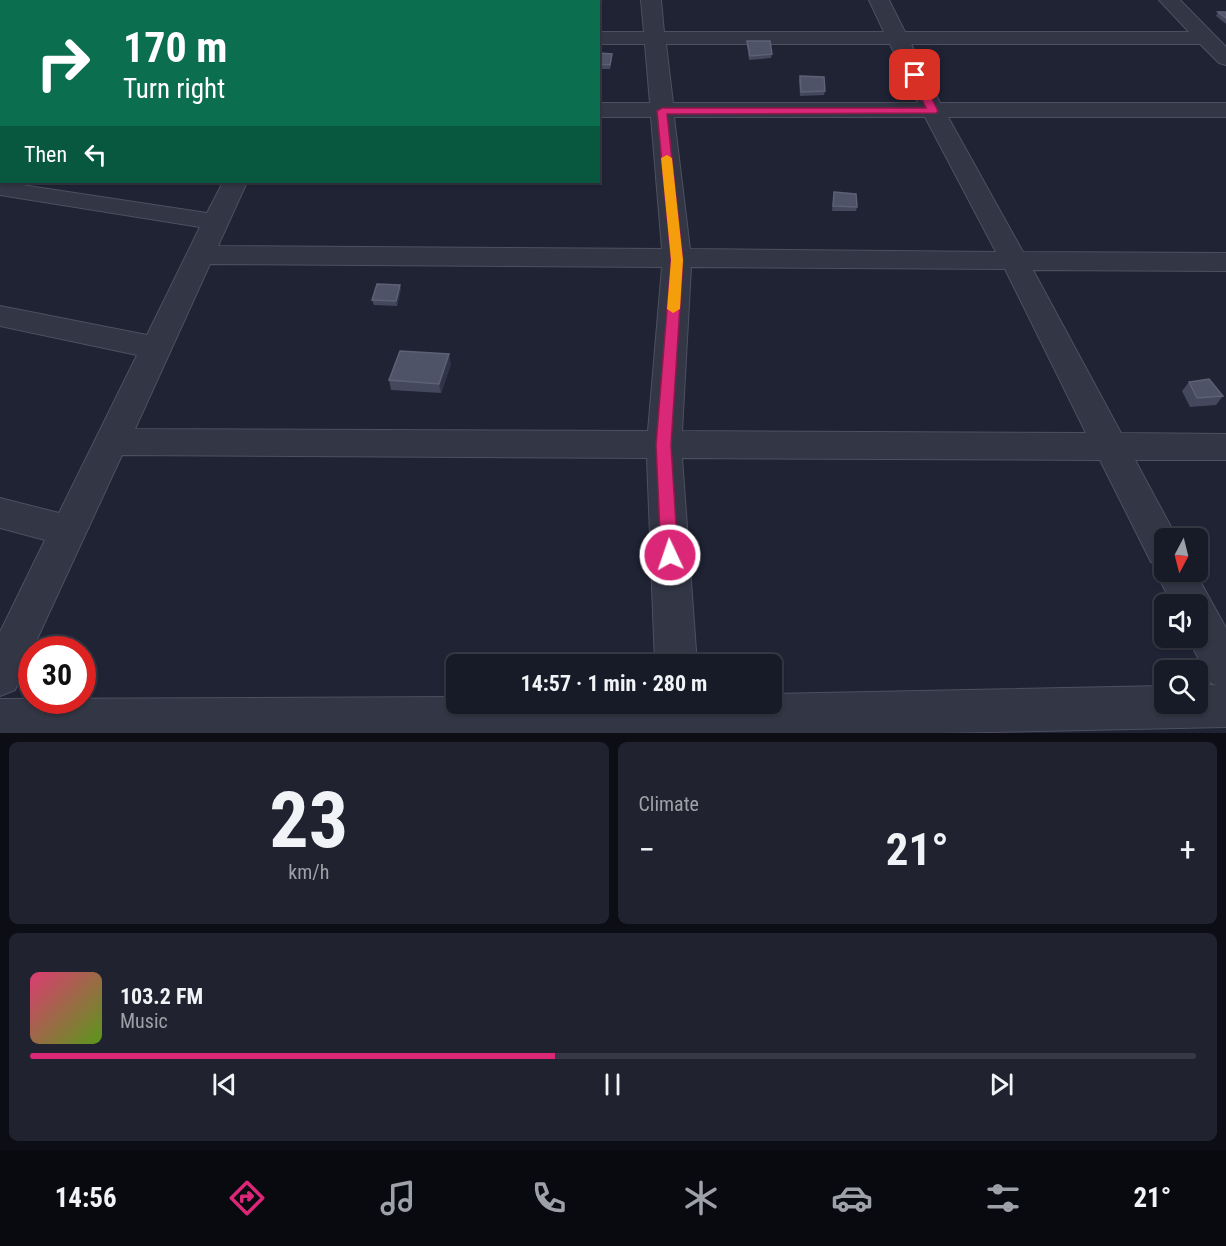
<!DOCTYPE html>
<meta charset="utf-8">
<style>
body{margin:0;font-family:"Roboto Condensed",sans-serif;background:#20232f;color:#f1f3f6;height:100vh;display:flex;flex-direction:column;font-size:22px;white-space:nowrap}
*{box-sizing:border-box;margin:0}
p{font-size:20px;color:#9ea1a7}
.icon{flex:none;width:33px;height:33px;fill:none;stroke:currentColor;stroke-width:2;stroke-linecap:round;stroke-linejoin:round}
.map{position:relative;height:733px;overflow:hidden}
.side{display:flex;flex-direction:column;gap:9px;padding:9px;background:#0d0e15;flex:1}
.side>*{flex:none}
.guide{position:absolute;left:0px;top:0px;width:600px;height:183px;box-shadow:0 2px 4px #0004,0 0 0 2px #363844;background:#0b6e4f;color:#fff;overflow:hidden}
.needle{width:39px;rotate:187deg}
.buttons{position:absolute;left:1154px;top:528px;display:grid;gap:12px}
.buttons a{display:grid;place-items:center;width:54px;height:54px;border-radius:9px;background:#171a27;box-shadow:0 2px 4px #0004,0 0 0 2px #363844;font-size:30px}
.speed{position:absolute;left:18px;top:636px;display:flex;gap:12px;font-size:30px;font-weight:700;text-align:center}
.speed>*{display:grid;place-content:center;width:78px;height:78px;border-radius:50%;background:#171a27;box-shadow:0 2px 4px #0004,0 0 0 2px #363844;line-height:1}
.speed .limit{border:9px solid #d22;background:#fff;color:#111}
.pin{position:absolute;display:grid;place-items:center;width:51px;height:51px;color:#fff;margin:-26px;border-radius:12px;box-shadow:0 3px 9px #0006}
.me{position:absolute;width:66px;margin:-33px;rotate:357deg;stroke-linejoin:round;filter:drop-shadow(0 0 4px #0008)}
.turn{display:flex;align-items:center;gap:21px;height:126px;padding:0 24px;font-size:27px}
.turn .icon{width:78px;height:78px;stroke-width:2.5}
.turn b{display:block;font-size:42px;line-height:51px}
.then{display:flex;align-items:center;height:57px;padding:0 24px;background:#0003;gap:12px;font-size:22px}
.big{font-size:45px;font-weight:700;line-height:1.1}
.side .widget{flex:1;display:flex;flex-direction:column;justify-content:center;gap:9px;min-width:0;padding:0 21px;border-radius:9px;background:#20232f}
.side .dial{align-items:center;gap:0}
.dial b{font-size:78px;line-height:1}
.song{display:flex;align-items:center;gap:18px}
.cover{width:72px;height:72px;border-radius:9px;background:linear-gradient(135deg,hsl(340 70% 55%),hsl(90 70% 35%))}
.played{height:6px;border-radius:3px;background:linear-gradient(90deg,#db2777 45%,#363844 45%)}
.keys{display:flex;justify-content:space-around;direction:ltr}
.heat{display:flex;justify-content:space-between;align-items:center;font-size:33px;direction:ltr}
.side .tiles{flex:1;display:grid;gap:9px;grid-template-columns:1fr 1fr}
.widget:last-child{grid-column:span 2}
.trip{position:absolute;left:446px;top:654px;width:336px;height:60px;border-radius:9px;background:#171a27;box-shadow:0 2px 4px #0004,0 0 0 2px #363844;font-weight:700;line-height:60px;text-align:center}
.dock{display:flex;height:96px;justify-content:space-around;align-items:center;background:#090a10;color:#9ea1a7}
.dock .icon{width:42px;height:42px}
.dock .on{color:#db2777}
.dock b{font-size:27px;color:#f1f3f6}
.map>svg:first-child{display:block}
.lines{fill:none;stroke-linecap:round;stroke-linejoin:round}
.street-casing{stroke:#4d5060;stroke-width:2}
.street{fill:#333645;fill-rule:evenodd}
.wall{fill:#43485d}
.shaded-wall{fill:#303448}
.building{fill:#4e5368;stroke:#5d6176;stroke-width:1.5}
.route{fill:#db2777;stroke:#8e194d;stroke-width:1.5}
.slow{fill:#f59e0b}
</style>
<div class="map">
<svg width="1226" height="733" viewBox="0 0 1226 733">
<rect width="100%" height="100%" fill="#1f2334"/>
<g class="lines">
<g class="street-casing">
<path id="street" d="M70 0H90L69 2Z
M313 0H333L313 2Z
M641 0H661L664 32H884L869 0H889L905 32H1189L1159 0H1180L1226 47V65L1219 63 1200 44H911L940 103H1226V117H948L1023 252 1226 253V271L1033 270 1121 433 1226 434V460H1135L1177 538H1164V572H1195L1226 628V727L941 733H0V699L456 697V704H771V694L1164 686V704H1197V685H1216L1211 683 1188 638H1197V604H1172L1156 572 1159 565 1151 562 1100 460 682 458 697 664H655L647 458 122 455 32 650 15 690 0 696V632L45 540 0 528V498L59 513 137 355 0 326V306L147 335 200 227 0 195V179L2 182 207 213 223 182H247L218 246 662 249 651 117H598V103H650L645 44H598V32H644ZM666 44H890L918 103H673ZM674 117H925L996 252 690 249ZM210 264 662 267 648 431 135 429ZM691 267 1005 269 1086 433 682 431Z
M0 2H2V14H0Z
M0 62H2L0 75Z"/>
</g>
<use href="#street" class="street"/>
</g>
<path class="wall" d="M1218 12H1226V24L1216 16Z
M747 41 772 54 771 58 749 60 747 45Z
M598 53 612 58 610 69H598Z
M800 76 825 91 824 95 800 96 799 80Z
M834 192 857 207 856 211H832Z
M401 289 397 306 374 305 372 300Z
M451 364 441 393 391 390 389 380Z
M1189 382 1223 396 1216 405 1190 407 1182 391Z"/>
<path class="shaded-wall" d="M400 285 401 289 397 306 396 301Z
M449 354 451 364 441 393 439 384Z"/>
<path class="building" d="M482 0H495L496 2H483Z
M1218 12H1226V18Z
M747 41H770L772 54 750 56Z
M598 53 612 54 610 65 598 64Z
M800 76 824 77 825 91 801 92Z
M834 192 856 194 857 207 833 206Z
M377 284 400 285 396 301 372 300Z
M400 351 449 354 439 384 389 380Z
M1209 379 1223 396 1197 398 1189 382Z"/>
<path class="route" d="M915 72 920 75 938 111 936 113 667 114 683 260 671 445 678 555 675 560 670 562 664 560 661 555 656 445 671 260 657 111 662 108H926L911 75Z"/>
<path class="slow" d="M667 155 672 158 683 260 680 309 673 313 667 309 671 260 661 158Z"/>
</svg>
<div class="buttons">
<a><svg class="needle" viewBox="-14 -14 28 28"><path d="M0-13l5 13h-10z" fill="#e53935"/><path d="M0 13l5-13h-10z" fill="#9ea1a7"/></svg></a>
<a><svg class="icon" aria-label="sound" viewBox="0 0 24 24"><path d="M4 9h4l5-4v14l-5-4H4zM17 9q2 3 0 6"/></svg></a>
<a><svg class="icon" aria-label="search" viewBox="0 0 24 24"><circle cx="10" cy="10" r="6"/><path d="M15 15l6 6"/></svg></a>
</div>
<div class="speed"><div class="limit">30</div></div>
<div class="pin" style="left:915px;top:75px;background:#d93025"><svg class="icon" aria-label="arrive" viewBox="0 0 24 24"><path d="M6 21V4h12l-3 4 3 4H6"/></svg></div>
<svg class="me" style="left:670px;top:555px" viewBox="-20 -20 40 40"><circle r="17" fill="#db2777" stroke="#fff" stroke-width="3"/><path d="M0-11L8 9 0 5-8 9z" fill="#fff"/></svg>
<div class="trip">14:57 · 1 min · 280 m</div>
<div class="guide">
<div class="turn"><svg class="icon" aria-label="right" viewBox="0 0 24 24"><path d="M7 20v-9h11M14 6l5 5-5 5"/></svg><div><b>170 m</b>Turn right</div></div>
<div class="then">Then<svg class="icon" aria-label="left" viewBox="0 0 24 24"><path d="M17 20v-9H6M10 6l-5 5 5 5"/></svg></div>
</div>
</div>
<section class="side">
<div class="tiles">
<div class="widget dial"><b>23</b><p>km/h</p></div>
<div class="widget"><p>Climate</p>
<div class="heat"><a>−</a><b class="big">21°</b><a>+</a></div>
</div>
<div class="widget">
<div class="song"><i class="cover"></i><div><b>103.2 FM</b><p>Music</p></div></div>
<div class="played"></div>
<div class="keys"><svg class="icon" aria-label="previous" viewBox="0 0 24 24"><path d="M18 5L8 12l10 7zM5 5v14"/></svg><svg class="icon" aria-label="pause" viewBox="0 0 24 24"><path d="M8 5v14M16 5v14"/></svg><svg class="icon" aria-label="next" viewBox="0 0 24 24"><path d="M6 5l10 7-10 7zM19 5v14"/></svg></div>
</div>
</div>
</section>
<nav class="dock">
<b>14:56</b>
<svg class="icon on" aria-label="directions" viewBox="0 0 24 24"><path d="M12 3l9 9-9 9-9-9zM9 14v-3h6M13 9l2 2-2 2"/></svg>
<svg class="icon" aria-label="music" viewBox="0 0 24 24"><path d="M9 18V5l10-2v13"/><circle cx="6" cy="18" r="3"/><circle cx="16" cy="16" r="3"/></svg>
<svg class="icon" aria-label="phone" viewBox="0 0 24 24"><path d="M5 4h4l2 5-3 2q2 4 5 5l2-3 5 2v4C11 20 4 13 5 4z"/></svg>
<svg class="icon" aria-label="climate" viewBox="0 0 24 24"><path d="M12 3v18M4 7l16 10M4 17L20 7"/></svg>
<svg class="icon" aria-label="car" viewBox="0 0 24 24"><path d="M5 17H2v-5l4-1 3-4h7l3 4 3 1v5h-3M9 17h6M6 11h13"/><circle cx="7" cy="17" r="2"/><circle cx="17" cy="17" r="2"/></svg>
<svg class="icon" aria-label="filters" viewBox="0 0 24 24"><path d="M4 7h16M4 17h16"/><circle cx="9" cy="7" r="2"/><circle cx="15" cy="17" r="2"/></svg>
<b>21°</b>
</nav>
